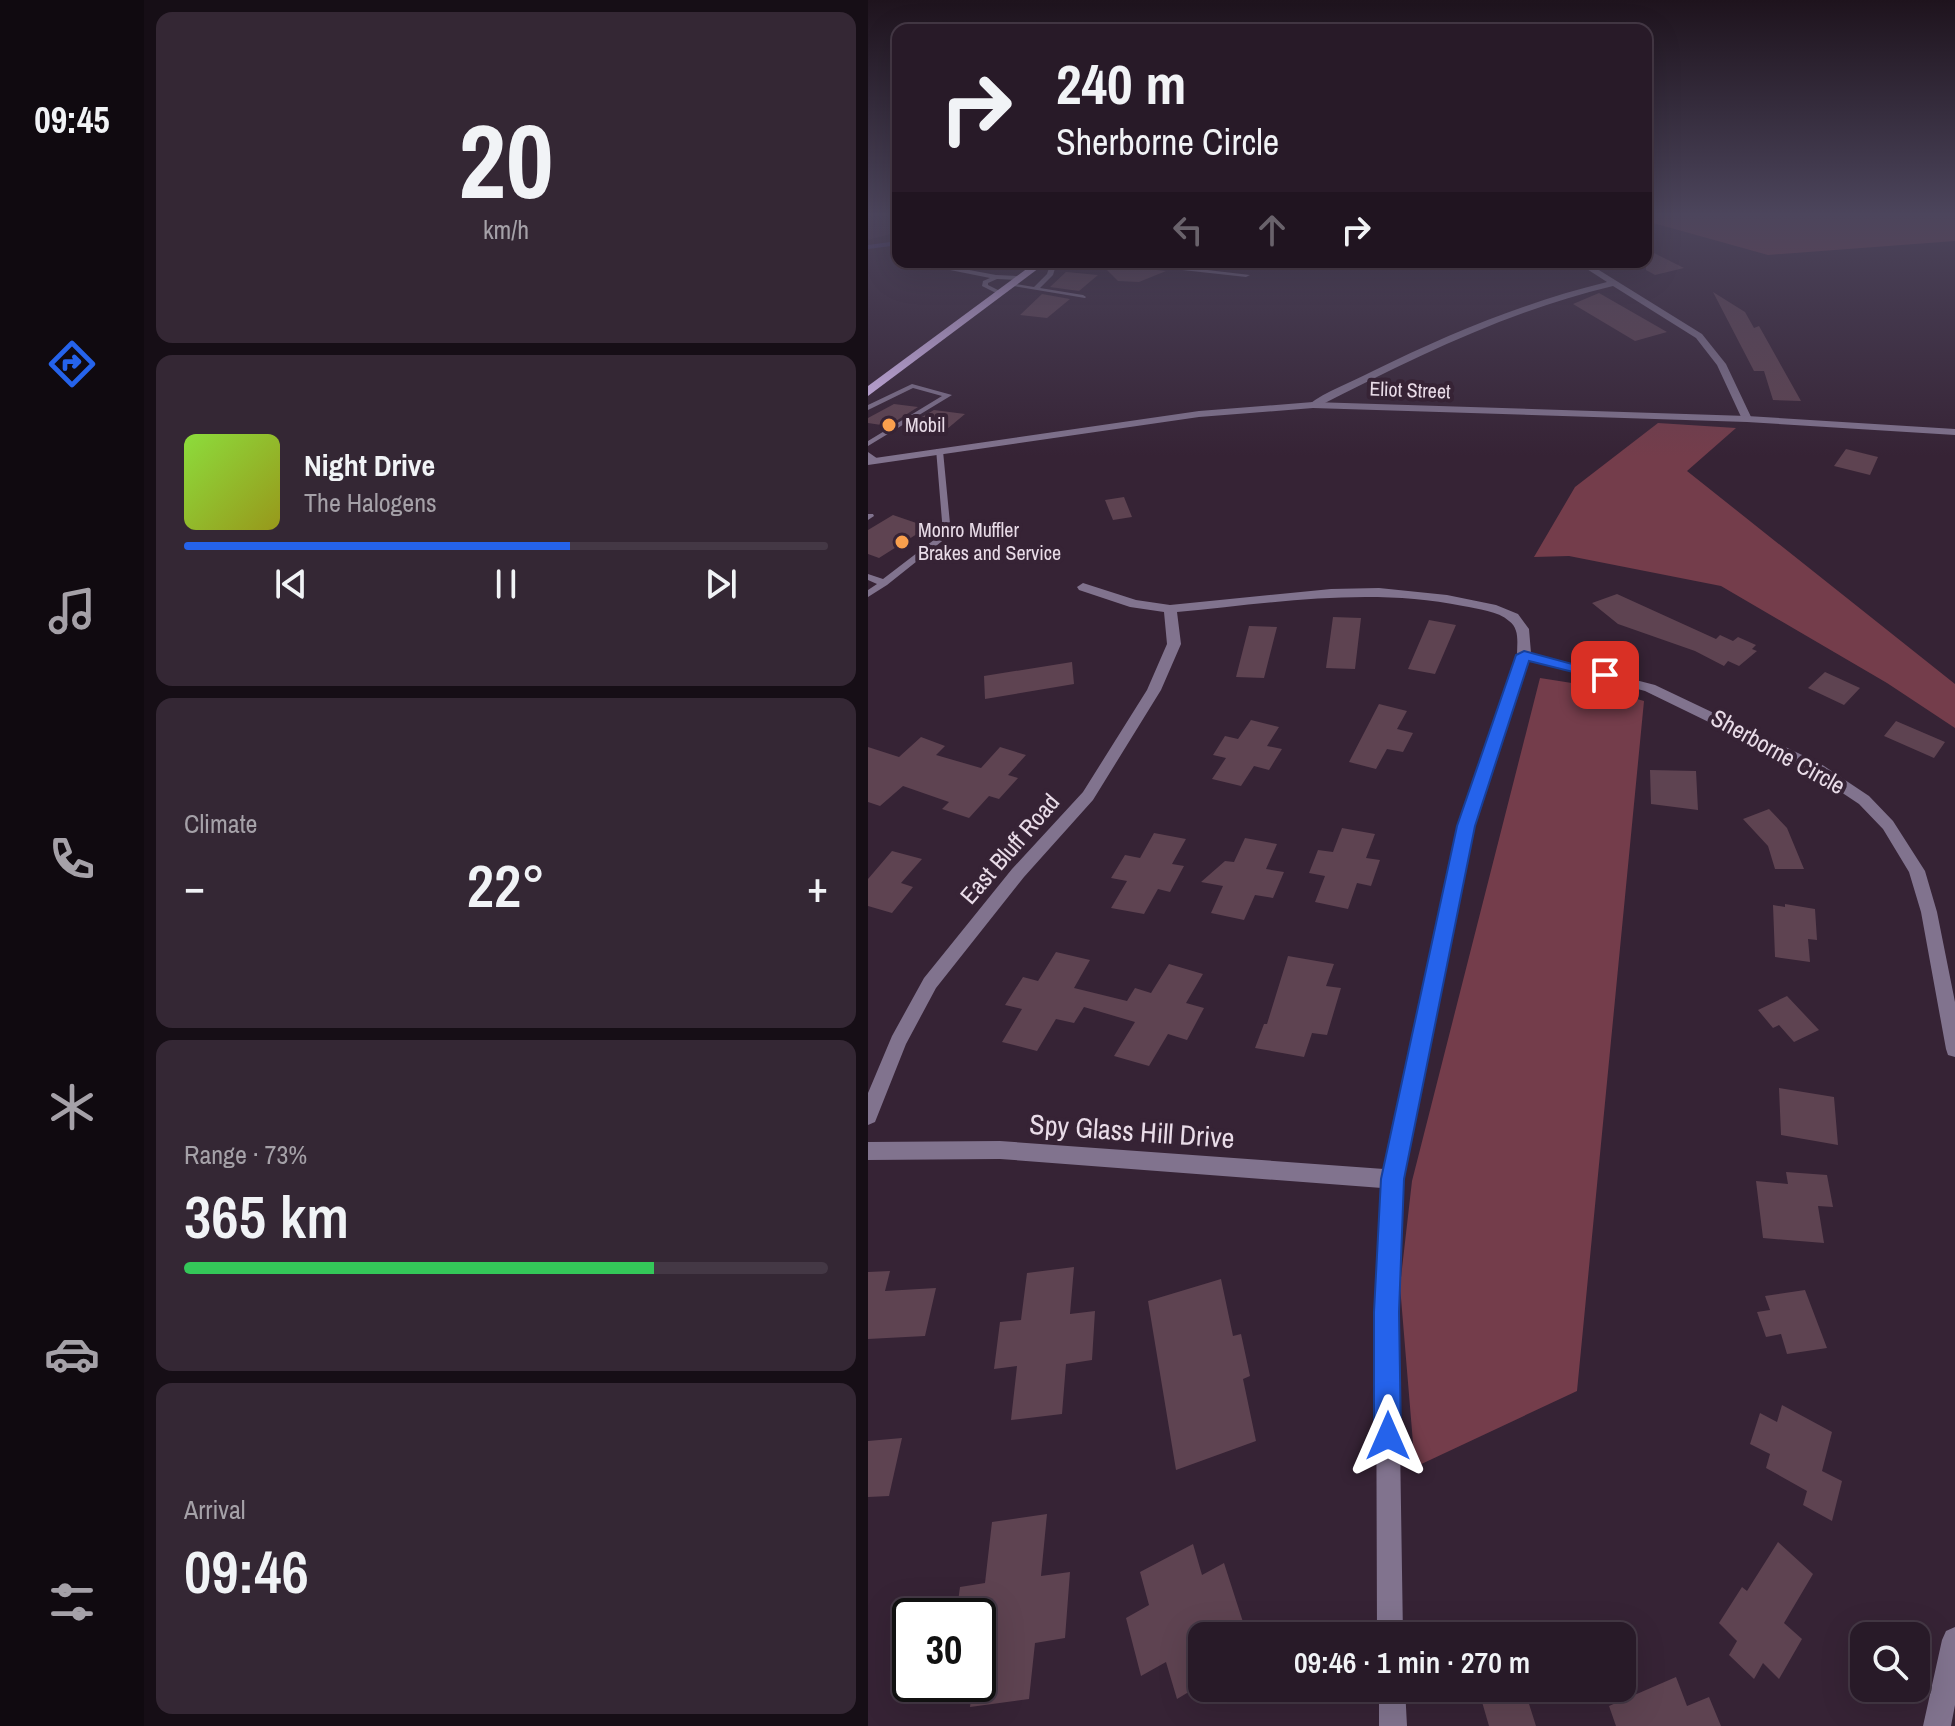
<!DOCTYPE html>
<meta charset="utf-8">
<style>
body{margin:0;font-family:"Archivo Narrow",sans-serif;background:#342734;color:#f1f3f6;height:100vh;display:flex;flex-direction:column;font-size:30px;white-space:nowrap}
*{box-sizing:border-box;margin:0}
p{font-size:26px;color:#a5a1a8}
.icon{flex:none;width:44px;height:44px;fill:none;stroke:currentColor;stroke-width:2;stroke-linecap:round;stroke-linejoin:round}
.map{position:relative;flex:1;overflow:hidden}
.side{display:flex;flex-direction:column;gap:12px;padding:12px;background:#160e16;width:724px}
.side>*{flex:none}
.banner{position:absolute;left:24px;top:24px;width:760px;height:244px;border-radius:16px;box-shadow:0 8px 32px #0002,0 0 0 2px #443845;background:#281a28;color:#f1f3f6;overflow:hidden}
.controls{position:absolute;left:982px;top:1622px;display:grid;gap:16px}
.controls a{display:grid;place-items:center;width:80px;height:80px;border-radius:16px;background:#281a28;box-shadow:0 8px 32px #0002,0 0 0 2px #443845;font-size:40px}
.speed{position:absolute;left:24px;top:1598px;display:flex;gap:16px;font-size:40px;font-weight:700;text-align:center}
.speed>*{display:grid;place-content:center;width:104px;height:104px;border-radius:50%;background:#281a28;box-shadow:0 8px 32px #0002,0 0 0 2px #443845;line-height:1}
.speed .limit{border:4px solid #111;border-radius:12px;background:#fff;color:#111}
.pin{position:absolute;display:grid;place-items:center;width:68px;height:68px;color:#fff;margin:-34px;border-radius:16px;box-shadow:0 4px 12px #0006}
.me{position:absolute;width:88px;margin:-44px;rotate:0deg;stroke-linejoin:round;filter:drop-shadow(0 0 6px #0008)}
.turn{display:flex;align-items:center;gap:28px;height:168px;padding:0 32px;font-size:36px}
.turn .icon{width:104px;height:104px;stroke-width:2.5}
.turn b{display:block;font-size:56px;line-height:68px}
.lanes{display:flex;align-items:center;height:76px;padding:0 32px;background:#0003;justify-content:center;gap:40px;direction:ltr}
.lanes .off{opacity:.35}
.big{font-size:60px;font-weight:600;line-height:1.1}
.side .widget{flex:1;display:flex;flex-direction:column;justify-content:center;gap:12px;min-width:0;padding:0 28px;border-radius:16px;background:#342734}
.side .dial{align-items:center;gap:0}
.dial b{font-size:104px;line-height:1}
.song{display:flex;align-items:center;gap:24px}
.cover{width:96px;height:96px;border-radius:12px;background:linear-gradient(135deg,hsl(90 70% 55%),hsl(60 70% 35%))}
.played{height:8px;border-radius:4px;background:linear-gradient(90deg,#2563eb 60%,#443845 60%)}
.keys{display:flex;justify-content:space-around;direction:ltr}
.heat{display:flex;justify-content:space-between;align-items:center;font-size:44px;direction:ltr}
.charge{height:12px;border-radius:6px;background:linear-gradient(90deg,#34c759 73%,#443845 0)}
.trip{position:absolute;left:320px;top:1622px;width:448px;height:80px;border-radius:16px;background:#281a28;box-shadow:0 8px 32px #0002,0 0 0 2px #443845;font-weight:600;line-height:80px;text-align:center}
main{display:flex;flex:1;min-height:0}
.tabs{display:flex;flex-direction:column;width:144px;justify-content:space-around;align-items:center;background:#100a10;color:#a5a1a8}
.tabs .icon{width:56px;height:56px}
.tabs .on{color:#2563eb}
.tabs b{font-size:36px;color:#f1f3f6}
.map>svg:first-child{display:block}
.built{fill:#452d44}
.green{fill:#743d4b}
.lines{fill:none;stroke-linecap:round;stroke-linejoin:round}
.stream{stroke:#463b75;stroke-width:4}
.building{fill:#5e4351}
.service{fill:#81738e;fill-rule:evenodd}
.minor{fill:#81738e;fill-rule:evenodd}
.tertiary{fill:#81738e;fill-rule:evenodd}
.primary{fill:#d9bcf3;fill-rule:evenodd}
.route{fill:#2563eb;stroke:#184099;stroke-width:2}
.poi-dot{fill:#f99f4d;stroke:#362335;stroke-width:3}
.labels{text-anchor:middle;stroke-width:8;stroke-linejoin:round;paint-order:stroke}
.far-street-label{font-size:20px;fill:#e9dce8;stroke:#362335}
.far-poi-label{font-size:20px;fill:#e9dce8;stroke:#362335;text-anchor:start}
.street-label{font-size:24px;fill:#e9dce8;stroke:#362335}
.near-street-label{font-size:28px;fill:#e9dce8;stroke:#362335}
</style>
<main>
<nav class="tabs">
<b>09:45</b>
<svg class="icon on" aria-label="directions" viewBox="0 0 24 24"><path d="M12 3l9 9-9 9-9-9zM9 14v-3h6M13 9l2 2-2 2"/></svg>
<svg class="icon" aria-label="music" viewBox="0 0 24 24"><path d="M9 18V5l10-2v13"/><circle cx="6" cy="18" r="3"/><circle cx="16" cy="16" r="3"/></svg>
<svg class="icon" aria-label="phone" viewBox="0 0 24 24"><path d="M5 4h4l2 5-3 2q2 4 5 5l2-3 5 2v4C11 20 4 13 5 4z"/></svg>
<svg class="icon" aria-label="climate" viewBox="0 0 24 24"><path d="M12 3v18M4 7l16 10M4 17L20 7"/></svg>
<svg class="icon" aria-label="car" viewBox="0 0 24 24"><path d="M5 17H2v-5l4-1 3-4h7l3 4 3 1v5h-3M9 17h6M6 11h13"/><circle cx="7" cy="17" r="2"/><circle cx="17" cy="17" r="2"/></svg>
<svg class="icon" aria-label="filters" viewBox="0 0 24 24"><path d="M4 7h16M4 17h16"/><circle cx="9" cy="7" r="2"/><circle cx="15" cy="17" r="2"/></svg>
</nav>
<section class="side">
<div class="widget dial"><b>20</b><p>km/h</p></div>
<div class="widget">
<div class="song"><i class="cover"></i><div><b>Night Drive</b><p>The Halogens</p></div></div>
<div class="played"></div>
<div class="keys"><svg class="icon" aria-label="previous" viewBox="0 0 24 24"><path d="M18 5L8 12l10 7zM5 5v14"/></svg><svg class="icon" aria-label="pause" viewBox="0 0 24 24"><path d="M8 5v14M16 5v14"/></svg><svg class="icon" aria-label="next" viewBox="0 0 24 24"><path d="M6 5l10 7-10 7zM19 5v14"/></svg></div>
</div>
<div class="widget"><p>Climate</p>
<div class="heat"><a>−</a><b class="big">22°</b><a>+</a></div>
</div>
<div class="widget"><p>Range · 73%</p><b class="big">365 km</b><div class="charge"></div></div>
<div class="widget"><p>Arrival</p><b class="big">09:46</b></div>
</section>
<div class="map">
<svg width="1087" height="1726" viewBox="0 0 1087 1726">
<rect width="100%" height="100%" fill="#362335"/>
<path class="built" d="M0 214H30V232L0 240Z"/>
<path class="green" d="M778 214H1087V241L900 255 778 221Z
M790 423 868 428 819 471 1087 684V728L1019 683 853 586 701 556 666 557 707 487Z
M672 678 723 686 776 701 709 1391 547 1467 532 1286 544 1181Z"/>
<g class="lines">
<path class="stream" d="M0 247 30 243"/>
</g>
<path class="building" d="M778 249 816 268 787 275 778 270Z
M231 262 242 265 298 271 271 282 250 281Z
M198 272 230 275 211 291 182 287Z
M845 292 877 312 886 328 891 326 933 401 905 400 896 371H886Z
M731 293 799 332 767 341 705 304Z
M174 294 202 299 179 318 152 315Z
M26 404 50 407 20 426 0 423V418Z
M66 410 97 414 73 434 35 428Z
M978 449 1010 457 1002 475 966 466Z
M256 497 264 517 245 520 237 500Z
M25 515 60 527 11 558 0 554V530Z
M749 594 848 639 852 635 865 641 870 637 888 645 884 649 889 651 871 666 860 661 856 666 827 651 750 624 724 603Z
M465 617 493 618 487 669 458 668Z
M561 620 588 625 567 674 540 669Z
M381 626 409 627 396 678 368 677Z
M204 662 206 684 117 699 116 676Z
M957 672 992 688 976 705 940 688Z
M511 704 539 711 529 729 545 733 535 752 519 749 508 769 481 762Z
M383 720 411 727 399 746 414 749 401 770 386 766 373 786 344 779 358 758 345 755 357 736 370 739Z
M1028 721 1077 742 1066 758 1016 736Z
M53 737 77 746 68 755 113 768 132 747 158 755 140 775 150 778 131 799 121 796 101 818 74 809 81 802 35 786 12 806 0 802V747L31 757Z
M782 770 828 771 830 810 783 804Z
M901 809 919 828 936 869H907L900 846 875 819Z
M474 828 507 834 498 858 512 860 503 886 489 883 480 909 447 902 457 876 441 873 450 850 465 852Z
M286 833 318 839 304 864 316 866 302 892 290 889 276 914 243 908 259 881 243 878 257 855 272 858Z
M377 838 409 844 398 869 416 872 405 898 387 895 376 920 343 913 355 886 333 882 357 861 366 862Z
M24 851 54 859 33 883 45 887 24 913 0 906V879Z
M917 904 947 909 949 940 940 939 942 962 907 957 905 905 917 907Z
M188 952 222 960 206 988 259 1001 267 988 283 993 301 964 335 974 318 1003 336 1008 319 1040 300 1034 281 1066 246 1056 267 1022 216 1007 206 1023 188 1019 169 1051 134 1042 154 1009 137 1005 155 977 170 981Z
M420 956 466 964 458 986 473 988 459 1035 444 1033 436 1057 387 1048 396 1024H399Z
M919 996 951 1030 926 1042 911 1025 905 1028 890 1010Z
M911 1088 966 1097 970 1145 913 1135Z
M918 1172 959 1175 965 1207 950 1206 956 1243 895 1238 888 1181 920 1184Z
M206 1267 202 1314 227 1311 224 1360 198 1364 194 1414 143 1420 149 1366 126 1369 132 1322 153 1320 159 1273Z
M22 1271 17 1291 68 1288 57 1336 0 1339V1272Z
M353 1279 365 1336 373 1334 382 1376 375 1379 388 1441 308 1470 280 1301Z
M937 1290 959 1348 919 1354 913 1334 898 1337 889 1312 902 1310 897 1296Z
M914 1405 964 1432 954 1471 974 1481 964 1521 935 1505 939 1491 898 1468 902 1454 882 1444 892 1413 909 1422Z
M34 1438 21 1496 0 1497V1441Z
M179 1514 173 1576 202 1572 197 1638 167 1643 161 1699 102 1707 105 1684H110V1616H88L92 1587 117 1583 124 1522Z
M910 1542 945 1574 916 1623 934 1639 911 1679 895 1663 886 1679 861 1655 869 1641 851 1623 874 1587 879 1591Z
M325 1544 334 1575 356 1563 375 1622 350 1636H334V1684L309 1699 298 1662 273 1676 258 1618 281 1605 272 1572Z
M808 1677 819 1706 841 1697 853 1726H748L741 1706Z
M610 1688H656L668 1726H621Z"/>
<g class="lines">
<path class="service" d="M183 262H189L185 275 172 288 215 295 218 297 217 298 139 285 142 283 166 287 179 274Z
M69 264 128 275 152 276 155 278 152 280 129 279 120 283V285L134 292 135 293 132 295 114 286 115 281 122 278 67 267Z
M44 384 84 395 0 446V441L74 396 45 388 0 410V405Z
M68 449 75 451 83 534 19 585 0 597V590L9 584 0 580V574L15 579 75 533Z
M0 452 10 459V463H4L0 459Z
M0 514H5L6 516 0 520Z"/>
<path class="minor" d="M242 262H271L382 275 378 277Z
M708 262H718L834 334 858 364 884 419 883 421 874 419 849 365 828 338 745 286C639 311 544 359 449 407L440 405C458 391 484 382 505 371 580 334 657 302 739 282Z
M215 583 268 600 302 605 463 589 511 588 579 595 628 605 650 614 661 629 663 653 787 685 953 764 1001 796 1025 821 1057 871 1069 912 1087 1002V1057L1080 1055 1078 1049 1053 912 1041 872 1015 829 991 804 943 772 777 691 661 660 606 826 534 1179 530 1312 535 1636H509L508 1312 514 1188 132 1159 0 1160V1142L132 1141 516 1169 590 826 649 655C649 643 652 629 641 621 630 611 610 609 595 606 500 587 404 603 309 612L313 644 293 690 225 800 156 877 68 988 38 1044 7 1122 0 1125V1093L24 1036 56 978 144 869 215 792 279 690 299 644 296 612 262 607 211 590 209 587Z
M1087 1627V1705L1083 1726H1055L1074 1640 1078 1631Z
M511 1688H537L539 1726H511Z"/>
<path class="tertiary" d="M445 402 879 416 1087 429V435L879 422 445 408 331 417 0 465V459L331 411Z"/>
<path class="primary" d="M168 262H179L0 396V386Z"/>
</g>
<linearGradient id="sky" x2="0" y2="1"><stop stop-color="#1e131d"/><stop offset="0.47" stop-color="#4c455c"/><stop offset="1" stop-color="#4c455c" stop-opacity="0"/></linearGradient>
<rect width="1087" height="456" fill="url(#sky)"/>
<path class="route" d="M656 651 745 675 737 680 661 661 607 826 536 1179 531 1312 533 1436 529 1446 520 1450 510 1446 506 1436V1312L513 1179 589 826 648 655Z"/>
<g class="poi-dot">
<circle cx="21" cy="425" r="8"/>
<circle cx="34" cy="542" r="8"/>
</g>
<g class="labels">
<g class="far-street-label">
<text transform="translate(542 390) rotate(2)" y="7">Eliot Street</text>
</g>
<g class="far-poi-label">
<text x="37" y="432">Mobil</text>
<text x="50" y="537">Monro Muffler<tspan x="50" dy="23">Brakes and Service</tspan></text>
</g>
<g class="street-label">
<text transform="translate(910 752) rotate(29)" y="8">Sherborne Circle</text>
<text transform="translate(142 849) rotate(-49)" y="8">East Bluff Road</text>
</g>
<g class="near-street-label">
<text transform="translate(264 1131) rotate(4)" y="10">Spy Glass Hill Drive</text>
</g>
</g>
</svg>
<div class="controls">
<a><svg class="icon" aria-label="search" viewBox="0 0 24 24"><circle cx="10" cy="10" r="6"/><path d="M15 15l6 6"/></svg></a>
</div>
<div class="speed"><div class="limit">30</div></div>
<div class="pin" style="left:737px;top:675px;background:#d93025"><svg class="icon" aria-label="arrive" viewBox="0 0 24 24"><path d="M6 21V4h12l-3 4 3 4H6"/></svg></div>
<svg class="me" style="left:520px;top:1436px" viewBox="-20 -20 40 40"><path d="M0-17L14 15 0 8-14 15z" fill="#2563eb" stroke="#fff" stroke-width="4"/></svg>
<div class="trip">09:46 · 1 min · 270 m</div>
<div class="banner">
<div class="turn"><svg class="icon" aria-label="right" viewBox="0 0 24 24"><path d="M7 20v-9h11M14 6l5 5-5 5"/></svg><div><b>240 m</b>Sherborne Circle</div></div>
<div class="lanes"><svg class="icon off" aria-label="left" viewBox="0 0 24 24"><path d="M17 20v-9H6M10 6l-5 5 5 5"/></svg><svg class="icon off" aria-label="ahead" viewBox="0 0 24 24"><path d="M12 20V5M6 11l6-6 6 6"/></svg><svg class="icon" aria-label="right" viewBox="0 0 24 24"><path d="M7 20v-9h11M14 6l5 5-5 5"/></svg></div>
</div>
</div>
</main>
